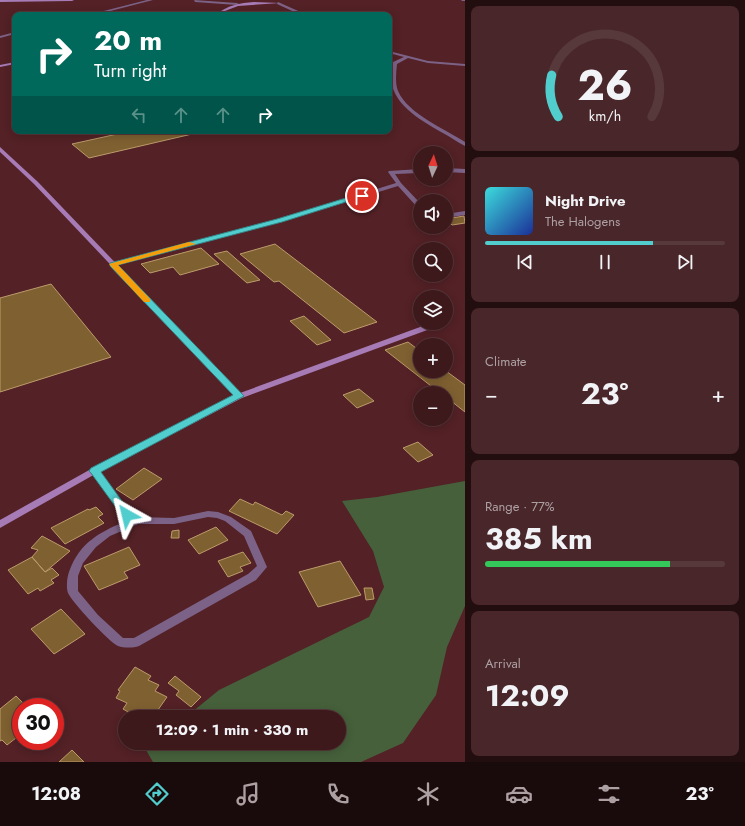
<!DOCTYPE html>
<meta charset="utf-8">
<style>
body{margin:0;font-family:Jost,sans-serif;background:#492629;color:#f1f3f6;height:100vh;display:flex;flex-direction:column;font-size:15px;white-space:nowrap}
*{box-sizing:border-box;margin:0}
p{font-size:13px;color:#ada0a3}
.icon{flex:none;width:22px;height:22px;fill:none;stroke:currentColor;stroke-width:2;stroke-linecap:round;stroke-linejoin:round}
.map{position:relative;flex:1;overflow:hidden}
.panel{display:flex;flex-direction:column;gap:6px;padding:6px;background:#220e0f;width:280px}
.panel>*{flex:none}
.guide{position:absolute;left:12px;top:12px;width:380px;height:122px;border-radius:8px;box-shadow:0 2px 10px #0003,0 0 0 1px #57383b;background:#00695c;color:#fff;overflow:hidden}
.needle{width:26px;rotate:4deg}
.tools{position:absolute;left:413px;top:146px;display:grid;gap:8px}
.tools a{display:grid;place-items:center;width:40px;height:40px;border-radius:50%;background:#3e191c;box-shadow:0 2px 10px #0003,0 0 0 1px #57383b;font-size:20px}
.speed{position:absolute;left:12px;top:698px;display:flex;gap:8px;font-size:20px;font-weight:700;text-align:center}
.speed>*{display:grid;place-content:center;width:52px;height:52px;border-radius:50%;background:#3e191c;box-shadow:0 2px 10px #0003,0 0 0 1px #57383b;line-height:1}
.speed .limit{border:6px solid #d22;background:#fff;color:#111}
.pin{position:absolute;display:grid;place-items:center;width:34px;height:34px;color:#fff;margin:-17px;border:2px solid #fff;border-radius:50%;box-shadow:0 1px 4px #0007}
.me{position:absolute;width:44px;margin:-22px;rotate:323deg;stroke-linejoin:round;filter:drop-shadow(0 0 3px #0008)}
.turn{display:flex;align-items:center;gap:14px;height:84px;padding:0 16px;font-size:18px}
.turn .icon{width:52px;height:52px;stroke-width:2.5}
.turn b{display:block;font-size:28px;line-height:34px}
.lanes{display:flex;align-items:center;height:38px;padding:0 16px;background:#0003;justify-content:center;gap:20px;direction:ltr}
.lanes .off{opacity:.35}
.big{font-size:30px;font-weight:700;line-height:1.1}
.panel .tile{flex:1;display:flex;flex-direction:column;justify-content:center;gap:6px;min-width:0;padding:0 14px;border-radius:8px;background:#492629}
.panel .dial{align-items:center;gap:0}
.dial svg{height:104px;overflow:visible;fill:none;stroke:#57383b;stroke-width:7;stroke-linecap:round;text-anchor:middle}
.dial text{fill:#f1f3f6;stroke:none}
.song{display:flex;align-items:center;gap:12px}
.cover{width:48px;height:48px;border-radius:6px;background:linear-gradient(135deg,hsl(180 70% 55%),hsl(230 70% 35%))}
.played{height:4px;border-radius:2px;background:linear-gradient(90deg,#52cdce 70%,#57383b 70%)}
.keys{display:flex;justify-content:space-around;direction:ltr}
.heat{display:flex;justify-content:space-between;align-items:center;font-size:22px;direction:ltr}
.charge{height:6px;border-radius:3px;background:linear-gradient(90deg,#34c759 77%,#57383b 0)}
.trip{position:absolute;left:118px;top:710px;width:228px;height:40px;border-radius:20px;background:#3e191c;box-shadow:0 2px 10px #0003,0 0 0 1px #57383b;font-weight:700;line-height:40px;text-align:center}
.tab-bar{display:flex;height:64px;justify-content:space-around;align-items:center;background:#190a0b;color:#ada0a3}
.tab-bar .icon{width:28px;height:28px}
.tab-bar .active{color:#52cdce}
.tab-bar b{font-size:18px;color:#f1f3f6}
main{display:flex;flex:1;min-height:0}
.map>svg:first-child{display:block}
.green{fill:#46603b}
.building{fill:#7f6031;stroke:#bc9b6b}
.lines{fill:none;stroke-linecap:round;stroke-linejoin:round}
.street{fill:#7d6287;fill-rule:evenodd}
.secondary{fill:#a67bb6;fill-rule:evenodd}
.route{fill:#52cdce;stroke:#358586}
.slow{fill:#f59e0b}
</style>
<main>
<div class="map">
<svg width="465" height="762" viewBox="0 0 465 762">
<rect width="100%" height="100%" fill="#532126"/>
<path class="green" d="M465 481V606L447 647 436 695 403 743 361 762H153L146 750 155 743H339V717H186L219 690 369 617 384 587 373 551 342 501 377 497Z"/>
<path class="building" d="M131 131H205L89 158 72 144Z
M464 216 465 223 452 225 446 219Z
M275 244 377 322 344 333 279 281 274 282 240 254Z
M201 248 219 264 180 275 173 267 150 273 141 264Z
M227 251 260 280 247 283 214 254Z
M51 284 111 357 0 392V298Z
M304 316 331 340 317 345 290 321Z
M408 342 420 351V371H446L465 385V412L446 397V393H440L385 350Z
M359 389 374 401 357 408 343 395Z
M418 442 433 455 418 462 403 448Z
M144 468 162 479 133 500 116 489Z
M240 499 253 505 255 502 282 515 286 511 294 515 277 534 229 511Z
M96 507 103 514 98 517 104 523 65 544 51 528 88 509 89 510Z
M216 527 228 540 199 554 188 540Z
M179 530V538H171L172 531Z
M42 536 70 551 45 572 32 557 38 550 31 548Z
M129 547 140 565 124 572 128 578 99 590 84 566Z
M243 552 251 563 240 567 243 571 228 577 218 561Z
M32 557 45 572 52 568 59 575 51 580 54 583 40 591 38 588 28 594 8 570Z
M340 561 361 595 318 607 299 572Z
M364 588H372L374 599 366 600Z
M61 609 85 634 54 654 31 629Z
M135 667 151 676 148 680 159 685 155 691 167 697 153 717H137L123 709 127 703 116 698 120 691 118 690Z
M175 676 201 697 191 707 176 695 179 691 168 683Z
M16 696 27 707H21V734L7 745 2 740 0 741V709Z
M72 750 84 762H59Z"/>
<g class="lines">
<path class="street" d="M147 0H153L95 15H88Z
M194 0 237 3 239 4 237 5 195 2Z
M461 0H465V1H462Z
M278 2 305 14 306 15H301L277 4Z
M15 32V34L0 38V36Z
M389 51 428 61 465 64V66L428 63 408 58 397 64C396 73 395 83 398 91 408 114 445 129 465 142V146C457 142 449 136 441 132 415 117 382 98 393 62L404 57 389 53Z
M446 168 465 169V173L446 172Z
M420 169V173L395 174 401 183 420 203V209L418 208 398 186 281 222 113 266 110 264 111 263 277 220 396 183 388 172 389 171Z
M465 211V215L446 218V214Z
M94 468 97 469 130 513 138 517 174 518 208 511 218 512 231 517 251 531 267 567 256 580 139 646C133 648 124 648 118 646 109 642 72 602 68 593 66 588 67 577 69 572 80 541 101 532 128 520L124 517 91 473 89 471 91 469ZM208 517 217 518 225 521 244 536 257 566 248 574 134 638H123L98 615 78 591V576L83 563 96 547 110 536 138 524H174Z"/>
<path class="secondary" d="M0 0H74L72 1 0 2Z
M254 2 280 3 238 6 225 11 220 15H216C227 5 240 3 254 2Z
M15 62V64L0 67V65Z
M0 147 38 182 240 393 431 323H442L441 325 242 398 97 473 0 528V520L91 469 234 395 34 184 0 152Z"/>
</g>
<path class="route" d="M359 194 365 196 282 222 118 265 244 396 101 472 132 515 127 519 123 517 91 473 89 471 91 468 233 395 110 266V263L277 219Z"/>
<path class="slow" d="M189 242 196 244 118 265 150 299V302H144L109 264Z"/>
</svg>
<div class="tools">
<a><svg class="needle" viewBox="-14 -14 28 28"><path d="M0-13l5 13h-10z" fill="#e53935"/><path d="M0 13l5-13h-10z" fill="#ada0a3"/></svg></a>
<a><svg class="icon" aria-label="sound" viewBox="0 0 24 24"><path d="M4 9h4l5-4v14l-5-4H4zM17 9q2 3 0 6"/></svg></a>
<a><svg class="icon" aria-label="search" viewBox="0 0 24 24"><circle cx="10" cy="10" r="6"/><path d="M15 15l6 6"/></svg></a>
<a><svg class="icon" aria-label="layers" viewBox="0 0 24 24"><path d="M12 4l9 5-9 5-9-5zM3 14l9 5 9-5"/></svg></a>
<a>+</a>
<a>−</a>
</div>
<div class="speed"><div class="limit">30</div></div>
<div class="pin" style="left:362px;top:196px;background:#d93025"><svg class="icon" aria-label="arrive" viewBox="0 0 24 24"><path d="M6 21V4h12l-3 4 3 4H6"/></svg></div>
<svg class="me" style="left:127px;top:515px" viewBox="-20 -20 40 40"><path d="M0-17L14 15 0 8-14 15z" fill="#52cdce" stroke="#fff" stroke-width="4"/></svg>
<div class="trip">12:09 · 1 min · 330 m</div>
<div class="guide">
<div class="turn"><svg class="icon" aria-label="right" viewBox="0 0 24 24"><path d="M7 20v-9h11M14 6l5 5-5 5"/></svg><div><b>20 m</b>Turn right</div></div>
<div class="lanes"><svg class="icon off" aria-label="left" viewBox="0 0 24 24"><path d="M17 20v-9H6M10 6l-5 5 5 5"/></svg><svg class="icon off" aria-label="ahead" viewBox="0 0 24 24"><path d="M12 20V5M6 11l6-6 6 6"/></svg><svg class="icon off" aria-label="ahead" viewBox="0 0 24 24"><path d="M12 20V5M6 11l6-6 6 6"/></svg><svg class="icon" aria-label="right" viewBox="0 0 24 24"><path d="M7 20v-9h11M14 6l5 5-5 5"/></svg></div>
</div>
</div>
<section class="panel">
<div class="tile dial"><svg viewBox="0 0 100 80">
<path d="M14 69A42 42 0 1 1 86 69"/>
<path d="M14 69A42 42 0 0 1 9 37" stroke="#52cdce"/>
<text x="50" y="56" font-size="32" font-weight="700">26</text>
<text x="50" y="72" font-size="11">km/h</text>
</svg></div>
<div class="tile">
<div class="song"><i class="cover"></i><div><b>Night Drive</b><p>The Halogens</p></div></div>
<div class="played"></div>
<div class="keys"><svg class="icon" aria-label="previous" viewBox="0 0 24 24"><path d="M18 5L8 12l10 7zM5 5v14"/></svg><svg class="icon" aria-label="pause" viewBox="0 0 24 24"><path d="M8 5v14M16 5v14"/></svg><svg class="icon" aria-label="next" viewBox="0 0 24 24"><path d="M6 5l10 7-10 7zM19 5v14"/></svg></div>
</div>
<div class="tile"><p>Climate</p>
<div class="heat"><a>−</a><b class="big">23°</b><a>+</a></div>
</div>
<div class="tile"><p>Range · 77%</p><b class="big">385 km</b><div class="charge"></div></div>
<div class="tile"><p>Arrival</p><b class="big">12:09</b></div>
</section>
</main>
<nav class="tab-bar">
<b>12:08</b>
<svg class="icon active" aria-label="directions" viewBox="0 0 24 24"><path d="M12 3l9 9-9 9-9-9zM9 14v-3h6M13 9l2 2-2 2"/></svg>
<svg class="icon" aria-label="music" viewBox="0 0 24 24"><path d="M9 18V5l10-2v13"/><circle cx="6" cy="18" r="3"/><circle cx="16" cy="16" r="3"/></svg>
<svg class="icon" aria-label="phone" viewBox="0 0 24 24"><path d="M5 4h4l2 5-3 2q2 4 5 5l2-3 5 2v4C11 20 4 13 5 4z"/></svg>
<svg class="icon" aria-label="climate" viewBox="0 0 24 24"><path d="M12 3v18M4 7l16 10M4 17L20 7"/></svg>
<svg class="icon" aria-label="car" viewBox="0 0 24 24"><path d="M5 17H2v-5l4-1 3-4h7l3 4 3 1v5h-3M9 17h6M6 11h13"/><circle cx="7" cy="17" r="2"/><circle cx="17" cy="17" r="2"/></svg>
<svg class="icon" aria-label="filters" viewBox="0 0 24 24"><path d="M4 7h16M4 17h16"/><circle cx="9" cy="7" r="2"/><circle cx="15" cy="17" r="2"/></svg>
<b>23°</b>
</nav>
